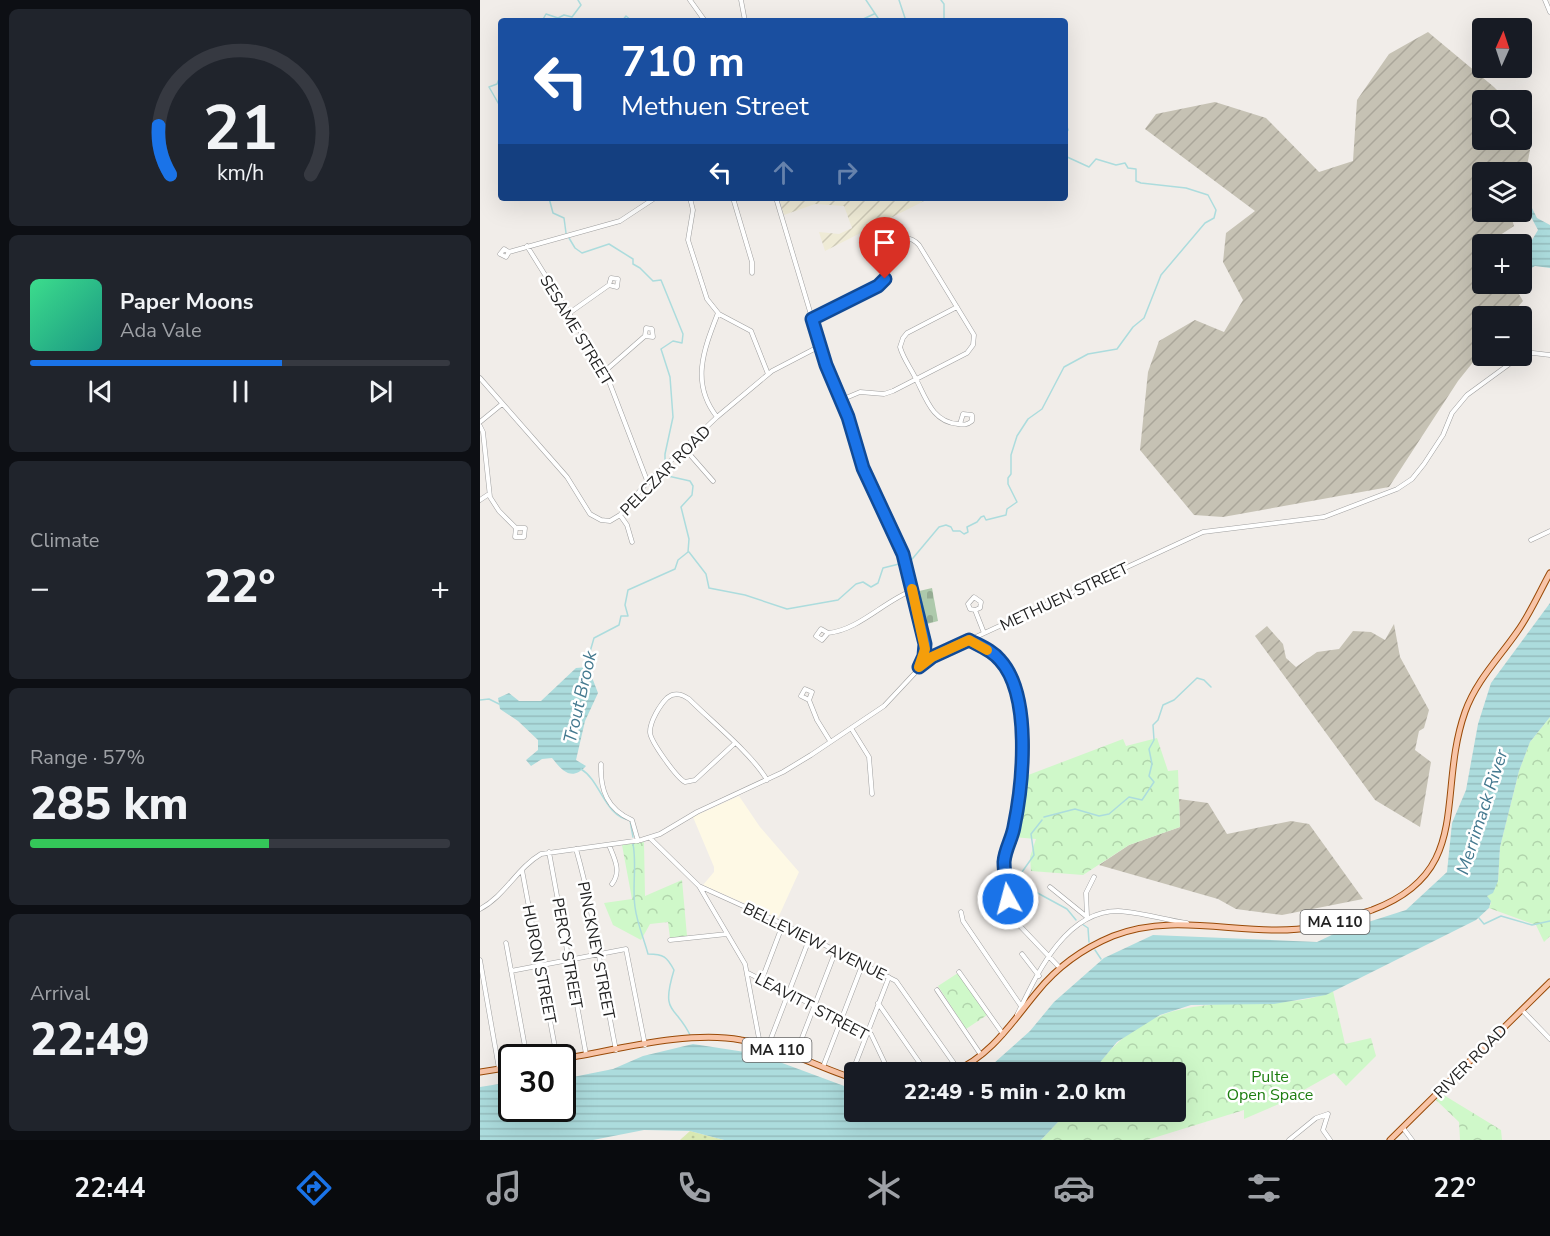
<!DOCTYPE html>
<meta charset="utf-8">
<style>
body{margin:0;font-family:"Nunito Sans",sans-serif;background:#20242c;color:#f1f3f6;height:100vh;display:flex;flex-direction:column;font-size:22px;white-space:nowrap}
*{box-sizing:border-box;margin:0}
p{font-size:20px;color:#9ea1a6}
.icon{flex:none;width:33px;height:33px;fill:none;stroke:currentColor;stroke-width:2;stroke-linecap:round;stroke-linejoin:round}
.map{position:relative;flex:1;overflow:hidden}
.details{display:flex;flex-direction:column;gap:9px;padding:9px;background:#0d0f14;width:480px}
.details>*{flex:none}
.hud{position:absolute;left:18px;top:18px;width:570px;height:183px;border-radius:6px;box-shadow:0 6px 24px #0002;background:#1a4fa0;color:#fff;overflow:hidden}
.needle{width:39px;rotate:3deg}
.tools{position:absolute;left:992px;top:18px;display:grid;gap:12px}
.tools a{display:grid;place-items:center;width:60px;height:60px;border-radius:6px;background:#171b24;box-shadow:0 6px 24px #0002;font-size:30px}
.speed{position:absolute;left:18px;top:1044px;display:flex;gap:12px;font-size:30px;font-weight:700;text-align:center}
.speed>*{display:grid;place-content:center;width:78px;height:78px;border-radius:50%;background:#171b24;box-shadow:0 6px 24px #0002;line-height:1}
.speed .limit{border:3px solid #111;border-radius:9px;background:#fff;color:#111}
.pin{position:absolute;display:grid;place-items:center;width:51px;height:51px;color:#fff;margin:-62px -26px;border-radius:50% 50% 50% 0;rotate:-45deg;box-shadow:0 0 6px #0007}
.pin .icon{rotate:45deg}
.me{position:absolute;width:66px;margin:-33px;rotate:353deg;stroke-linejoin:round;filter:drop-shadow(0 0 4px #0008)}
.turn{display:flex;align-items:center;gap:21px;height:126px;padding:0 24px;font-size:27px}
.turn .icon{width:78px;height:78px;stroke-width:2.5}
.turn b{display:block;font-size:42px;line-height:51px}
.lanes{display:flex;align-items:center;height:57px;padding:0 24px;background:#0003;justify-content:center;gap:30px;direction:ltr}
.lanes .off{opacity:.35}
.big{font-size:45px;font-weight:800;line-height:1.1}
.details .card{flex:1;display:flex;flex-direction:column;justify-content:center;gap:9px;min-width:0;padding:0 21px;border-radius:9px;background:#20242c}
.details .dial{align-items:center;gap:0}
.dial svg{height:156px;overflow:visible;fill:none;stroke:#363941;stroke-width:7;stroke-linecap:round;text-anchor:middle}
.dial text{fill:#f1f3f6;stroke:none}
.song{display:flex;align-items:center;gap:18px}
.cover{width:72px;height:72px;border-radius:9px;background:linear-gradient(135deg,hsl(150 70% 55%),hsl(170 70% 35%))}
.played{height:6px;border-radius:3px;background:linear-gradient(90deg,#1a73e8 60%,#363941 60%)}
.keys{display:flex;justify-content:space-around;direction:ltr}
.heat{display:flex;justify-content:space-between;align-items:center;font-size:33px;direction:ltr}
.charge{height:9px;border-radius:4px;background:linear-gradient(90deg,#34c759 57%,#363941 0)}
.trip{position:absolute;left:364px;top:1062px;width:342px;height:60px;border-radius:6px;background:#171b24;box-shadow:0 6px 24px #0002;font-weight:800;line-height:60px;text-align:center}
.menu{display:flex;height:96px;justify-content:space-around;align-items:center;background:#090b0e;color:#9ea1a6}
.menu .icon{width:42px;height:42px}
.menu .current{color:#1a73e8}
.menu b{font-size:27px;color:#f1f3f6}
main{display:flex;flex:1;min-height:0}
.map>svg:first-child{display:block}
.education{fill:#fef9e5}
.construction{fill:url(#construction-furrows)}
.farmland{fill:url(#farmland-furrows)}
.grass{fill:url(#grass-dots)}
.cemetery{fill:url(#cemetery-stones)}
.park{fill:url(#park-crowns)}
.water{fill:url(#water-rules)}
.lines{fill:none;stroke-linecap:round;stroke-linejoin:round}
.stream{stroke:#acdcdd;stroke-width:1.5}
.minor-casing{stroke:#9f9f9f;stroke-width:5}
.major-casing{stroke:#994a07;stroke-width:7}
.minor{stroke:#fff;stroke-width:4}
.major{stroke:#f8c4a7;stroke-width:5}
.route-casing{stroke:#114b97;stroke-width:15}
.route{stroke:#1a73e8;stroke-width:10}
.slow{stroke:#f59e0b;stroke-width:10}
.labels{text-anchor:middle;stroke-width:5;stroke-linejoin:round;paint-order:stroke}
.shield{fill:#fff;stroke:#646464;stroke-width:1.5}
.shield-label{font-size:15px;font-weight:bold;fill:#222}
.street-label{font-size:16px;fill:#222;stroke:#fff}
.park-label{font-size:16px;fill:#1e7e11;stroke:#fff}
.water-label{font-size:18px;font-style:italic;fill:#44798f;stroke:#fff}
</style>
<main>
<section class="details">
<div class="card dial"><svg viewBox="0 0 100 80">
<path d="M14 69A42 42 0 1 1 86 69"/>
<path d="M14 69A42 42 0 0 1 8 44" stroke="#1a73e8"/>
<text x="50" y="56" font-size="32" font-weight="700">21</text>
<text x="50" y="72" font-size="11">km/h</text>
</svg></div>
<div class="card">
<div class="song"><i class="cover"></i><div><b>Paper Moons</b><p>Ada Vale</p></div></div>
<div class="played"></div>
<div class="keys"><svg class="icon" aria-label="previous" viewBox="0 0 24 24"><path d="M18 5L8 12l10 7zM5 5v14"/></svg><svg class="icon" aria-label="pause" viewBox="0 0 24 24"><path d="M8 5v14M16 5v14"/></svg><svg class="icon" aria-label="next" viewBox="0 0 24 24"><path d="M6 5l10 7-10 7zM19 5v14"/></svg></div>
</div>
<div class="card"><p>Climate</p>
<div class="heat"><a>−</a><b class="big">22°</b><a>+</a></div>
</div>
<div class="card"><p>Range · 57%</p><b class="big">285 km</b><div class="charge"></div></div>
<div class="card"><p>Arrival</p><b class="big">22:49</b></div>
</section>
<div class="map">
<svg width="1070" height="1140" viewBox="0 0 1070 1140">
<defs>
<pattern id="construction-furrows" width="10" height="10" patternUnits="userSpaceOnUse" patternTransform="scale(1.5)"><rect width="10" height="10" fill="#c6c2b4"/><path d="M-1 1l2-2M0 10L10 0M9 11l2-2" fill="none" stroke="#aaa69a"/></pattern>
<pattern id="farmland-furrows" width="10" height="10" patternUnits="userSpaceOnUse" patternTransform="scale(1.5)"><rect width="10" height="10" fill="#efebd6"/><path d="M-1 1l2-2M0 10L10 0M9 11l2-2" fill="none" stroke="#cdc9b7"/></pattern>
<pattern id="grass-dots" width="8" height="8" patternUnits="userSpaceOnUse" patternTransform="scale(1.5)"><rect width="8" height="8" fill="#d8e8b2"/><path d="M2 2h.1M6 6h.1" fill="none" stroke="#b9c799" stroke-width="1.8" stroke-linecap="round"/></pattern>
<pattern id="cemetery-stones" width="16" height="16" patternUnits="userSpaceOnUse" patternTransform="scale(1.5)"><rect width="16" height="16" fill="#adc9ab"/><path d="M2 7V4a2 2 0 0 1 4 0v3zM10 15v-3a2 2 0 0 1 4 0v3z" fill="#95ac93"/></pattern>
<pattern id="park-crowns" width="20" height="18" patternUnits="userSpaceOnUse" patternTransform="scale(1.5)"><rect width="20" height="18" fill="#cff8c9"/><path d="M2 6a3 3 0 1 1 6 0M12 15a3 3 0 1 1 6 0" fill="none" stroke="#b1d4ac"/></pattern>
<pattern id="water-rules" width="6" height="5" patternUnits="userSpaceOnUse" patternTransform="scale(1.5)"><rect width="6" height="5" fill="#acdcdd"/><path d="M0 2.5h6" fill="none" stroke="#94bcbd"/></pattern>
</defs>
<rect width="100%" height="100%" fill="#f1ede9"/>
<path class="education" d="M259 796 280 827 319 872 298 918 223 885 234 872V867L213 817Z"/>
<path class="construction" d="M948 32 1014 87 1027 100H1002V140H1041V122L1050 150 1044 182 1041 184V172H1002V212H1030L1034 226 1011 241 1012 244H1002V284H1033L1043 301 1030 316H1002V351L978 381 909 487 743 517 714 515 660 450 668 372 679 341 715 320 744 332 763 300 743 262 746 233 775 211 665 129 676 114 735 102 786 118 839 172 873 161 877 100 909 54Z
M914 624 920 657 949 710 944 728 939 731 935 750 951 762 940 827 895 800 775 636 787 626 803 644 806 658 816 667 837 652 859 649 873 631 891 632 905 640Z
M699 799 728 803 747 834 811 821 829 824 883 899 802 915 756 909 738 899 619 865 649 845 700 827Z"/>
<path class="farmland" d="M299 198H450L345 251 339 232 359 234 372 228 364 206 335 204 304 215Z"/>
<path class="grass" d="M210 1131 244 1140H200Z"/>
<path class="cemetery" d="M452 588 458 621 443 625 435 592Z"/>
<path class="park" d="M1070 717V936L1064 942 1056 925 1009 908 1011 903 1007 897 1018 881 1020 847 1039 771 1050 742Z
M677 738 688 771 698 770 700 827 649 845 603 875 551 871 550 857 556 839 534 837 543 777 643 739 646 746Z
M164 842 165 896 202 880 207 936 190 938 188 922 170 924 161 940 133 925 124 903 152 899 142 845Z
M478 973 507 1015 486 1029 458 986Z
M853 991 865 1044 891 1038 896 1056 866 1086 854 1073 799 1104 764 1119V1110L667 1140H561L578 1122 583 1112H696V1072H612C655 1016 689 1006 758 1003 790 1001 822 1005 853 991Z
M962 1094 1021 1130 1022 1140H980L979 1122 956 1100Z"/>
<path class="water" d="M1051 206 1057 218 1070 225V268L1055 266 1041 274V259L1045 255 1041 254V246L1052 240 1058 230 1050 215Z
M1070 603V717L1050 742 1039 771 1020 847 1018 881 1013 893 1007 896 1011 901 1009 908 996 920 846 995 794 1004 711 1005 680 1015 637 1042 612 1072H504L550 1031 574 1002 624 958 673 935 837 942 860 931 926 910 967 872 972 823 986 790 998 724 1011 683Z
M108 667 118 693 105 721 96 760 106 766C92 781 83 772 72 758L62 759 51 766 46 760 58 750V740L38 721 20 709 18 698 29 693 39 701H61L96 668Z
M213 1044 278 1054 375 1090V1112H583L578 1122 561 1140H244L210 1131 164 1130 113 1140H0V1087L31 1082 32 1108H82L83 1079 133 1069 163 1056Z"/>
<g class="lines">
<path class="stream" d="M386 0 400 21
M419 0 426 21
M461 0 464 4V21
M62 21 66 14 78 18 84 15 92 17 101 5 98 0
M142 21 146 16 152 21
M379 21 394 14
M21 74 17 84 9 87 21 108
M585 120 588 130 585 135
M69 198 73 213 84 218 86 233
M89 238 95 248 102 253 129 244 153 259V264L160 268 173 281 181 280 203 334 202 343 193 341 181 349 190 377 193 417 185 454V463
M209 552 226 574 229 588 265 595 307 609 358 600 376 584 383 582 391 587 398 583 403 568 419 564 423 566
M428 564 459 527 466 525 471 527 473 531H480L484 534 488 532 487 527 497 522 501 517 504 516 506 520 526 515 527 509 537 502 528 484V478L531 474V455L537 436 548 419 562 409 584 367 608 354 637 349 653 327 664 318 681 275 725 223 734 218 736 210 728 195 706 188 661 183 656 181V169L648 168 645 163 636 165 616 159 609 167 585 156
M105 669 114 638 139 625 141 616H148L145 605 148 590 195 569 198 560 208 552 209 539 201 507 212 495 213 486 210 481 188 476 185 470
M0 700 9 699 19 704
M101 769C121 781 124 816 150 820L153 837
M564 817 595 809 619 816 629 814 649 797 662 800 674 782 669 776 672 764 669 749 674 740 673 725 678 720 683 705 694 700 717 678 724 680 731 687
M562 820 551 834 554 855 542 872 541 884 587 909 596 920
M153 844C157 865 152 886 155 907 157 923 164 939 168 954 184 954 187 957 194 970 180 1016 196 1004 211 1037
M999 918 1004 924 1021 916 1052 925 1070 921
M602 924 608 928 609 942
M615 950 621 959"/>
<g class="minor-casing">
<path id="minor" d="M210 0 225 21
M261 0 265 21
M1065 0 1070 12
M210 198 213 210 208 240 227 299 239 314 271 331 288 374
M253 198 272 262V273
M296 198 346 365 368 417 383 468 411 525 428 569 445 644 441 664
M47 246 125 371 168 483
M29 252 26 257 20 254 24 249 29 252 140 221 175 198
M477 307 427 333 423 338 420 347C423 358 430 367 435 377 446 398 452 422 478 424 484 425 487 425 492 421V415L483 414 480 424
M88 314 129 285 131 278 138 279 137 287 129 285
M332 319 400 285C410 273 401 260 406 247 416 237 429 234 439 245L494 335 493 345 487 353 413 391 404 394 380 392 361 400
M125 371 165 336 173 337 172 329 166 328 165 336
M0 378 87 477 110 514 121 520 130 521 140 515 163 487 237 417 292 371 340 346
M237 417C210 383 224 349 238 313
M0 422 22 404
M0 426 3 432 10 497 19 511 36 528H45L44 537H35L36 528
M205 449 233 481
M0 500 9 494
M140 515 147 525 152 542
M1051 540 1070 531
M495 610 490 609 488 604 494 597 501 602 500 608 495 610 504 633
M348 633 342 640 336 636 341 629 348 633C379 630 404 601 433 590
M489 640 508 650 522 662 540 706V776L534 828 524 865 529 905 540 926 580 968
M329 700 321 696 325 689 332 692 329 700 337 720 350 741
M371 728 389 757 392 794
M254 744 215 780 205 782C197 778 170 741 170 732 170 721 180 705 187 698 194 692 202 694 209 699 231 721 272 754 287 780
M121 764C120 790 127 809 152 820L158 841
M170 838 219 886 265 964 280 1044
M129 845C134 858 142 871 132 884
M96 849C115 915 122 983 136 1050
M69 852 106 1054
M42 870 77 1058
M219 886 303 924 416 981 478 1069
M570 887 607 917
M0 909C25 896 37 868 61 854L161 840 180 834 217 812 303 772 331 755 404 706 448 659 723 532 844 517 917 489 932 479 944 464 963 435 972 413 987 395 1039 357 1053 353 1070 355
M481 912 483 921 541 1006
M607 916 606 893 614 877
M190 940 247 934
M26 943 47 1058
M542 954 559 976
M0 960 19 1069
M31 971 146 949 165 1045
M479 972 523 1034
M268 973 391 1034 409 1072
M282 979 303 924
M457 990 501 1055
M398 1003 446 1072
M1042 1010 1070 1039
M537 1015C557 974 585 911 638 911 660 912 685 920 707 923
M288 1046 330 937
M315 1056 356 950
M343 1067 383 963
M370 1078 409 977
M848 1114 843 1130 850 1140
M923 1128 932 1140
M809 1140 836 1118 848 1114"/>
</g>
<g class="major-casing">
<path id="major" d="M82 1059C136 1050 208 1030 261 1040 301 1046 337 1067 375 1079
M0 1072 32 1067
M473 1072C511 1056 532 1022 557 992 577 967 604 948 633 936 699 910 768 939 835 927 855 923 873 916 892 910 994 872 956 794 985 712 996 681 1019 658 1037 632 1050 614 1059 593 1070 573
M910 1140 1070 982"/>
</g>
<use href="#minor" class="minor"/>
<use href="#major" class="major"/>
</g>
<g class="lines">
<g class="route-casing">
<path id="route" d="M405 279 398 286 332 319 346 365 368 417 383 468 423 554 445 644 444 656 439 667 452 657 489 640C500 646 512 650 520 660 552 695 543 783 534 827 532 839 525 849 524 862 524 874 527 887 528 899"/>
</g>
<use href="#route" class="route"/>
<path class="slow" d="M432 589 445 649 439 667 452 657 489 640 507 650"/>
</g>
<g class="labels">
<g class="shield">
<rect x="820.5" y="910" width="69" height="24" rx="4.5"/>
<rect x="262.5" y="1038" width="69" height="24" rx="4.5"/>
</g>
<g class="shield-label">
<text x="855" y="927">MA 110</text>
<text x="297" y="1055">MA 110</text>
</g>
<g class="street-label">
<text transform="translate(97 330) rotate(59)" y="6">SESAME STREET</text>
<text transform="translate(185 470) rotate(-45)" y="6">PELCZAR ROAD</text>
<text transform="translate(584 596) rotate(-25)" y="6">METHUEN STREET</text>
<text transform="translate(335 941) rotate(26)" y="6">BELLEVIEW AVENUE</text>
<text transform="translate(117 950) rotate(79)" y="6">PINCKNEY STREET</text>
<text transform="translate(88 953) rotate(80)" y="6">PERCY STREET</text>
<text transform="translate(60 964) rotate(79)" y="6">HURON STREET</text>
<text transform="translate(332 1006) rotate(28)" y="6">LEAVITT STREET</text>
<text transform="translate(990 1061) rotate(-45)" y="6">RIVER ROAD</text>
</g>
<g class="park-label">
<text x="790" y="1082">Pulte<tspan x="790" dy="18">Open Space</tspan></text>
</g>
<g class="water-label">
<text transform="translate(100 697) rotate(-77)" y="6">Trout Brook</text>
<text transform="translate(1002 812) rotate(-72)" y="6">Merrimack River</text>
</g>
</g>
</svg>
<div class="tools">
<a><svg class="needle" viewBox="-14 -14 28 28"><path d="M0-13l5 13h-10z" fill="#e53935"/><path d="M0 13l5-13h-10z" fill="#9ea1a6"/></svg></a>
<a><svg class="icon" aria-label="search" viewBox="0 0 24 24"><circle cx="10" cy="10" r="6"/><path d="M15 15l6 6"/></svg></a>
<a><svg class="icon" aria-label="layers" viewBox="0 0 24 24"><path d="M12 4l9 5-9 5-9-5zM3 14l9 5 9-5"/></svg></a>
<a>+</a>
<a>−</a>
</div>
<div class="speed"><div class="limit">30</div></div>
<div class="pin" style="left:405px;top:279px;background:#d93025"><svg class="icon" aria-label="arrive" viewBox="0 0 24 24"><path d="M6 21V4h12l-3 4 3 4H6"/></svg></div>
<svg class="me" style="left:528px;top:899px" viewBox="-20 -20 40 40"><circle r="17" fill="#1a73e8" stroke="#fff" stroke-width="3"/><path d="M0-11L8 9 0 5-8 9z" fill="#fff"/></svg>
<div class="trip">22:49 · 5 min · 2.0 km</div>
<div class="hud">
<div class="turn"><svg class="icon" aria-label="left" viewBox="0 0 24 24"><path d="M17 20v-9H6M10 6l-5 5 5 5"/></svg><div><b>710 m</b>Methuen Street</div></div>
<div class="lanes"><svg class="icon" aria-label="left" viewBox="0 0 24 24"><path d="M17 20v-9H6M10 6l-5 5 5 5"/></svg><svg class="icon off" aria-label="ahead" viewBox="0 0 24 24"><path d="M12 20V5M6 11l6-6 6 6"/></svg><svg class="icon off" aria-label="right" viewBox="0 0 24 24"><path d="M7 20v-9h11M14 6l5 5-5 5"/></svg></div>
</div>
</div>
</main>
<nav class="menu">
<b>22:44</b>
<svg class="icon current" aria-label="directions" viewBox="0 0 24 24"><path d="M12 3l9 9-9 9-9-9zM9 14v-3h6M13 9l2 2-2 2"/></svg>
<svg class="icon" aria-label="music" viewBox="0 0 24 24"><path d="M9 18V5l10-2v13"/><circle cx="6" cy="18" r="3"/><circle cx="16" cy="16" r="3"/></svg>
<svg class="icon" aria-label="phone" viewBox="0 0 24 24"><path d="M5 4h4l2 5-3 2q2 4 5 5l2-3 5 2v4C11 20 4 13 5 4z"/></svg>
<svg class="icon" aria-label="climate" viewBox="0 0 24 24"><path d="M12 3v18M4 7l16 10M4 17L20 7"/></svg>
<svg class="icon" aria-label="car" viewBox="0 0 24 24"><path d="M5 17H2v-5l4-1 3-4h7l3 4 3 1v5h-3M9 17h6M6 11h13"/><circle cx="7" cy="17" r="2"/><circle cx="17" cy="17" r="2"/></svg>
<svg class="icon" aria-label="filters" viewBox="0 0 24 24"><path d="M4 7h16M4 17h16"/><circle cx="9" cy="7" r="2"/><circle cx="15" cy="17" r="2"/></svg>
<b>22°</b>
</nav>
